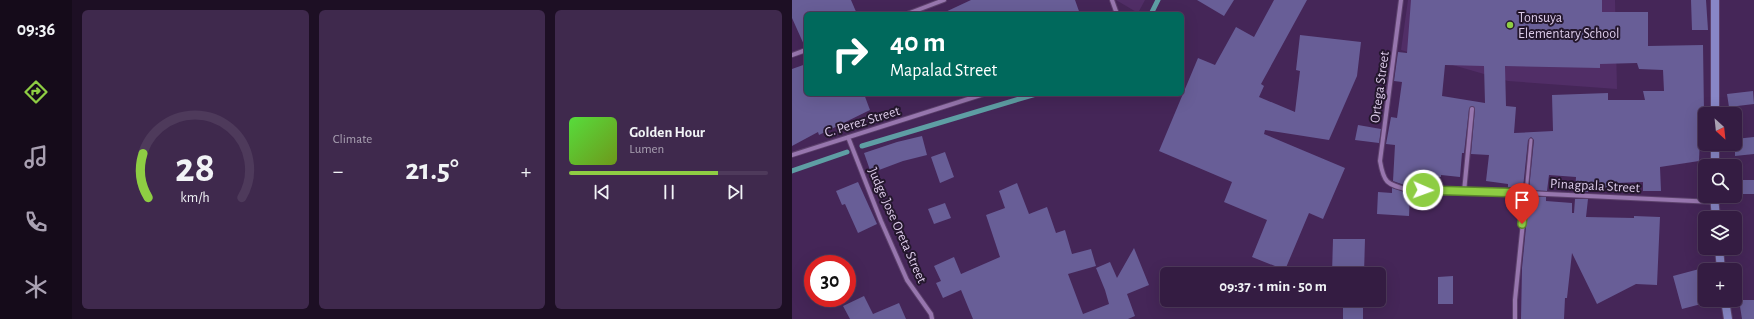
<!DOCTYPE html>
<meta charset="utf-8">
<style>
body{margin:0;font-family:"Alegreya Sans",sans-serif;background:#3f294d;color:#f1f3f6;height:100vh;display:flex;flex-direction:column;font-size:15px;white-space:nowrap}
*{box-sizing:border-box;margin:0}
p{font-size:13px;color:#a9a1b2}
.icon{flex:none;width:22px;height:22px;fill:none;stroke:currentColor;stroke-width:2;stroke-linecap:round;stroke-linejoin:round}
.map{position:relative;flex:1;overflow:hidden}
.sheet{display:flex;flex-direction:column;gap:10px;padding:10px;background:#1d0f24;width:720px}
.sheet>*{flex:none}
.top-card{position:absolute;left:12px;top:12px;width:380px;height:84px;border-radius:6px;box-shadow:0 4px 16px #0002,0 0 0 1px #4e3a5b;background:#00695c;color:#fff;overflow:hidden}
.needle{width:26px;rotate:153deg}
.fabs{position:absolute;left:906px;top:107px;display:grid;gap:8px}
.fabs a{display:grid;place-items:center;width:44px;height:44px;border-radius:6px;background:#341c42;box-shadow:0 4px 16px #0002,0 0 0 1px #4e3a5b;font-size:20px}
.speed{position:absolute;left:12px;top:255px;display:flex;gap:8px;font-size:20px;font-weight:700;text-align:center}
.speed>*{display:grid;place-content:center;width:52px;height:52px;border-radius:50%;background:#341c42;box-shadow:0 4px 16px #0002,0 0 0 1px #4e3a5b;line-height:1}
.speed .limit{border:6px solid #d22;background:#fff;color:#111}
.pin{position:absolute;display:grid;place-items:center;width:34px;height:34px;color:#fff;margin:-41px -17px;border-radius:50% 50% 50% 0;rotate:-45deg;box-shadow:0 0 4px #0007}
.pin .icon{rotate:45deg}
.me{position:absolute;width:44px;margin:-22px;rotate:92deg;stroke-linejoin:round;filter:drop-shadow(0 0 3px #0008)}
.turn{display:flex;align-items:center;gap:14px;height:84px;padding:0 20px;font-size:18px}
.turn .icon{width:52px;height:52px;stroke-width:2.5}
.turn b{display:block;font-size:28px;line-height:34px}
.big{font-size:30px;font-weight:600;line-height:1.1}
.sheet .card{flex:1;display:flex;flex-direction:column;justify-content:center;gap:6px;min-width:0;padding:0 14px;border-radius:6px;background:#3f294d}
.sheet .dial{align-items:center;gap:0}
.dial svg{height:104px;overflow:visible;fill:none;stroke:#4e3a5b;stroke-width:7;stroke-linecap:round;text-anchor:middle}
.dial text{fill:#f1f3f6;stroke:none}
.song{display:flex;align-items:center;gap:12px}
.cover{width:48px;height:48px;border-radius:6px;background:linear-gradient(135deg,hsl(110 70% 55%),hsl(80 70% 35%))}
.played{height:4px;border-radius:2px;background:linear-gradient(90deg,#8ecd43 75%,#4e3a5b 75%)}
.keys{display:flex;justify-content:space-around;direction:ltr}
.heat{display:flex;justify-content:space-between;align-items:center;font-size:22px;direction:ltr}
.sheet .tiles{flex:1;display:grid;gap:10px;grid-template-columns:repeat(3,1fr)}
.trip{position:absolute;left:368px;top:267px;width:226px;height:40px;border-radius:6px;background:#341c42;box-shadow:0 4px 16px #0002,0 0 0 1px #4e3a5b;font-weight:600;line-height:40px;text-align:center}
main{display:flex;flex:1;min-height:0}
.tabs{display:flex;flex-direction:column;width:72px;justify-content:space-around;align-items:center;background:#150b1a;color:#a9a1b2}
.tabs .icon{width:28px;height:28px}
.tabs .on{color:#8ecd43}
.tabs b{font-size:18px;color:#f1f3f6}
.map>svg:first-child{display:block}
.built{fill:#512e67}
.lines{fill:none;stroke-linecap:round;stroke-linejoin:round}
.stream{stroke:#5e9ea4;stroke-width:5}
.building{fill:#685e97;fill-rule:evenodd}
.service-casing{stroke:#5c416c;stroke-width:5}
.minor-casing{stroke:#5c416c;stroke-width:6}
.secondary-casing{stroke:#5c416c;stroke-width:10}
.service{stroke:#9776ae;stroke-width:3}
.minor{stroke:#9776ae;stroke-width:4}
.secondary{stroke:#8887c6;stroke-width:8}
.route-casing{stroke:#5c852c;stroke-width:10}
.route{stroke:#8ecd43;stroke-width:7}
.poi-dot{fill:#8ecd43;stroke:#24172d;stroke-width:1.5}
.labels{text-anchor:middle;stroke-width:4;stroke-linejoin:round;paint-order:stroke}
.poi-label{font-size:14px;fill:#dbcae8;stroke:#24172d;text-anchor:start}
.street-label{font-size:14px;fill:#dbcae8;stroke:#24172d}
</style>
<main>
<nav class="tabs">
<b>09:36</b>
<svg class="icon on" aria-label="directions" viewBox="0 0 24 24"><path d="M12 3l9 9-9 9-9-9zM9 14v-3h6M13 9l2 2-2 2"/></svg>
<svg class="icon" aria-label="music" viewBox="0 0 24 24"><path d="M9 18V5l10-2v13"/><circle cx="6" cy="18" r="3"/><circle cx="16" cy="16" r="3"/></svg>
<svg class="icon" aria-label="phone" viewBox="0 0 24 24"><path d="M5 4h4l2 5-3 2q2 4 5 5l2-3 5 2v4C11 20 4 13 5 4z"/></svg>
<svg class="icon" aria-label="climate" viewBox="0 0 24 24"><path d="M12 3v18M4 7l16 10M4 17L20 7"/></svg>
</nav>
<section class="sheet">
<div class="tiles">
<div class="card dial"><svg viewBox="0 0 100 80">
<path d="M14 69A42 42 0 1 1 86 69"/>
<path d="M14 69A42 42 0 0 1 10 35" stroke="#8ecd43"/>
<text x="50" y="56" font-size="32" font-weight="700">28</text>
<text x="50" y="72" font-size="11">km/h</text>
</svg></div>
<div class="card"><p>Climate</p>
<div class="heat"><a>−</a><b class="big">21.5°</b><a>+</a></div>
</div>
<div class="card">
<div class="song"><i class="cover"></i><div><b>Golden Hour</b><p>Lumen</p></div></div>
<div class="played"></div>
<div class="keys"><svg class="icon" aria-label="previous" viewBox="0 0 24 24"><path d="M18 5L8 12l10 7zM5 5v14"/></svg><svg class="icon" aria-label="pause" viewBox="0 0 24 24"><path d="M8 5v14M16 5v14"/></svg><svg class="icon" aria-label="next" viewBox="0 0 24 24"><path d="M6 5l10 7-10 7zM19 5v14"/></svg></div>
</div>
</div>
</section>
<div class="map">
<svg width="962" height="319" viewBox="0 0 962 319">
<rect width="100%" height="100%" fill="#452658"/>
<path class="built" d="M324 0H353L346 13Z
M616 0H823L825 89 716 81 609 50Z"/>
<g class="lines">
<path class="stream" d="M359 14 366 0
M70 146 244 94
M0 171 55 152"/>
</g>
<path class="building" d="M0 0H59L65 14H14V47H13L0 18Z
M179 0H283L288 14H149Z
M405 0H442L432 16Z
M482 0H515L469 84 472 86 467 97 503 112 508 71 504 70 508 35 569 42 565 76 537 140 473 130 472 134 553 168 531 219 517 213 493 270 460 257 475 220 432 202 440 182 367 151 406 58 423 65 444 27 462 37Z
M619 0H810V12H856V46L911 45 912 113H909L907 161 868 167 869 191H851V182L823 183V188L796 186V192H783L784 177 757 175 755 191 737 190 742 140 739 137 736 140 731 188 716 187V184L694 181 697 155 679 154 683 109 680 106 677 109 672 153H670L668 177 649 175V177L623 175V182L618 181V187L601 181 603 145 594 144 599 117 605 118 610 82 602 81 606 52 615 53ZM845 63 847 69 871 70 872 91H851L853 100H816V93L760 95 761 131 722 133 724 107 714 106 713 66 808 68V64ZM653 65 692 66 693 103 650 96Z
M899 0H914L916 30H900Z
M14 64V94H72L78 110 27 135 26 132 0 146V69Z
M961 91 962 104 937 107 935 94Z
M566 125 589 129 587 143 563 140Z
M130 136 135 155 111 161 79 173 72 153 105 142Z
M962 137V154L943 156V139Z
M153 152 162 177 148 183 139 157Z
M943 180H962V194H943Z
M66 182 85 224 66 233 53 204 50 205 44 191Z
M225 183 237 214 255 207 264 233 273 230 280 254 299 249 304 266 276 274 291 314 317 304 313 290 304 268 318 262 325 278 342 248 357 285 335 294 343 316 336 319H181L169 290 151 298 144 283 149 281 142 266 162 257 169 274 208 257 194 215 213 208 207 191Z
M600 188 618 194 617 216 585 214 586 192 600 193Z
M737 197H754V201L780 203V213H782L783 199H796L794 217 842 218V216L868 217 865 285 844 284 805 304 780 253 775 298H773L772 319H729L730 268Z
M153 203 159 218 142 224 136 209Z
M541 239H573L572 274H540Z
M911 268 913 277V303L890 309 881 276Z
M661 276V304H646V277Z
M72 296 81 314 107 303 114 319H58L51 306Z
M551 300H571V319H551Z
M947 300H962V319H950Z"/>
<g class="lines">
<g class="service-casing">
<path id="service" d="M734 193 739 140"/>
</g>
<g class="minor-casing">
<path id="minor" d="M320 0 325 14
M609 0 588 161C592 184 595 184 617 190L734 193 922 202
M115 14 152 0
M0 55 14 50
M56 137 89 221 115 280 139 314 140 319
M0 155 192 94
M672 192 680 109
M723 319V300L734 193"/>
</g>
<g class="secondary-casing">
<path id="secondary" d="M923 114V0
M923 166V144
M922 196 924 218
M927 248 929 270
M933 300 936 319"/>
</g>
<use href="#service" class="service"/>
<use href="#minor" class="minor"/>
<use href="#secondary" class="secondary"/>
</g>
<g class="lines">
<g class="route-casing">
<path id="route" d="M631 190 734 193 730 224"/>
</g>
<use href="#route" class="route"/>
</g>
<circle class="poi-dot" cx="718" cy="25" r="4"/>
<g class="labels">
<g class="poi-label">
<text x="726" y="22">Tonsuya<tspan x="726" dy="16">Elementary School</tspan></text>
</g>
<g class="street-label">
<text transform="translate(587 87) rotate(-82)" y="5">Ortega Street</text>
<text transform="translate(70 121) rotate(-17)" y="5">C. Perez Street</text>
<text transform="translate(803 185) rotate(3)" y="5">Pinagpala Street</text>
<text transform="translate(106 225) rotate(66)" y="5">Judge Jose Oreta Street</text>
</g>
</g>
</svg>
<div class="fabs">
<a><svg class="needle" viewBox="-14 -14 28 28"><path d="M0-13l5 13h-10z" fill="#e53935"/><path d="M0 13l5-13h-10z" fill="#a9a1b2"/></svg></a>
<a><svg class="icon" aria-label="search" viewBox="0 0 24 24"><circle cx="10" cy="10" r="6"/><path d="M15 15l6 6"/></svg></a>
<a><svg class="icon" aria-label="layers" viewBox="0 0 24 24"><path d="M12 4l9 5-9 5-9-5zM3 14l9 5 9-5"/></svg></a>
<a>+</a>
</div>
<div class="speed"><div class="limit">30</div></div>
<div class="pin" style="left:730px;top:224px;background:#d93025"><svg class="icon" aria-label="arrive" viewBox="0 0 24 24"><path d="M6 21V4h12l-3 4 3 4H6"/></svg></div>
<svg class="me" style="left:631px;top:190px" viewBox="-20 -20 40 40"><circle r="17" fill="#8ecd43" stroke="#fff" stroke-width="3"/><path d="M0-11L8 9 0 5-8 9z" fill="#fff"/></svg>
<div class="trip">09:37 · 1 min · 50 m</div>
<div class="top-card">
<div class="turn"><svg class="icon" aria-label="right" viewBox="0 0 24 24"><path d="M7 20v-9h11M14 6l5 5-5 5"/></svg><div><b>40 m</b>Mapalad Street</div></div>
</div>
</div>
</main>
